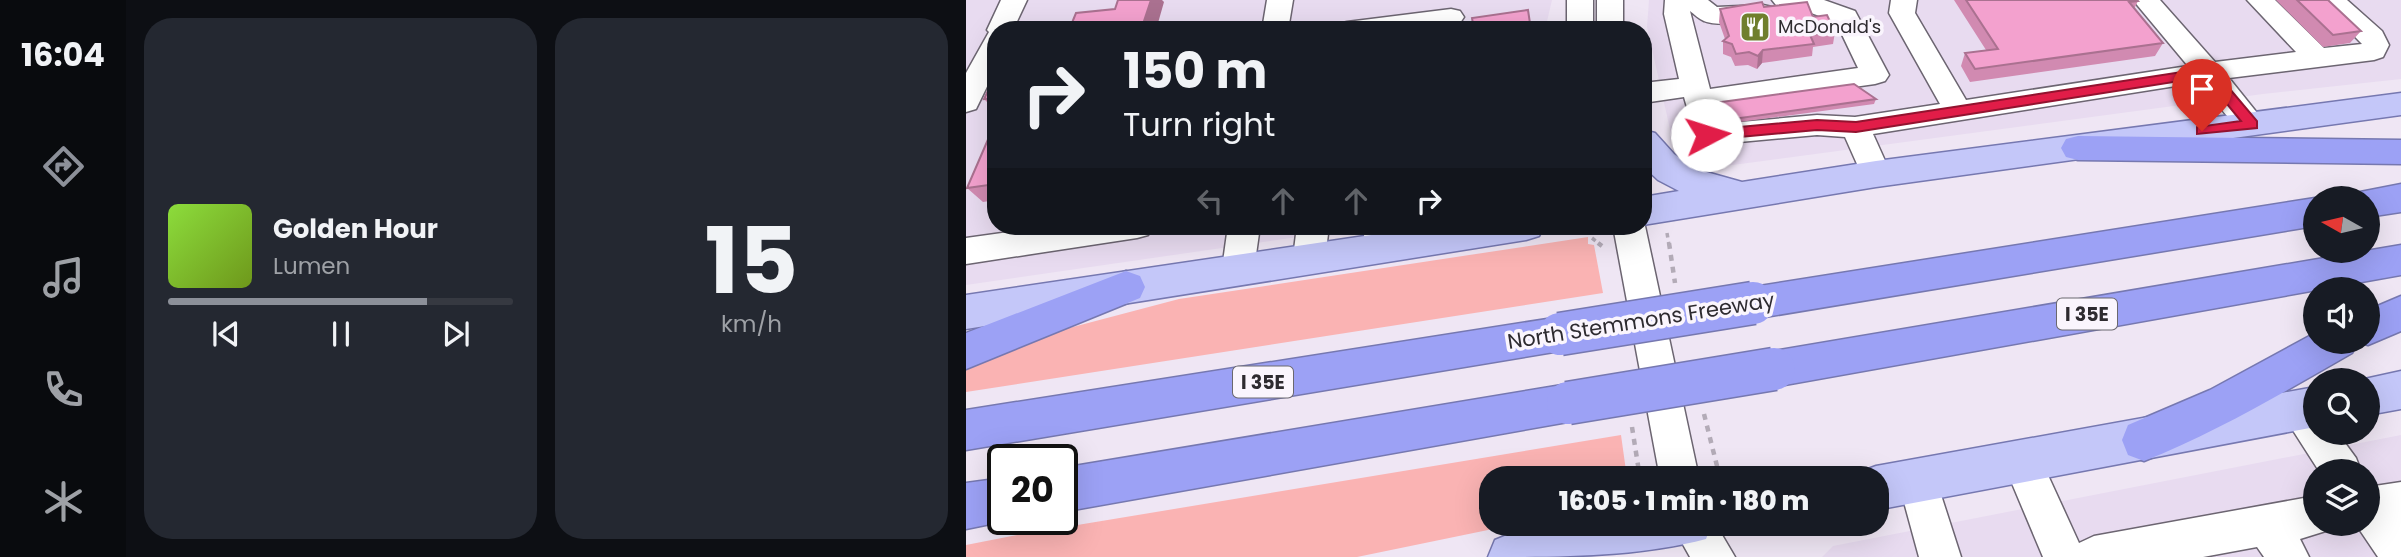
<!DOCTYPE html>
<meta charset="utf-8">
<style>
body{margin:0;font-family:Poppins,sans-serif;background:#242831;color:#f1f3f6;height:100vh;display:flex;flex-direction:column;font-size:26px;white-space:nowrap}
*{box-sizing:border-box;margin:0}
p{font-size:23px;color:#9ea1a6}
.icon{flex:none;width:38px;height:38px;fill:none;stroke:currentColor;stroke-width:2;stroke-linecap:round;stroke-linejoin:round}
.map{position:relative;flex:1;overflow:hidden}
.details{display:flex;flex-direction:column;gap:18px;padding:18px;background:#0d0f14;width:840px}
.details>*{flex:none}
.guide{position:absolute;left:21px;top:21px;width:665px;height:214px;border-radius:28px;box-shadow:0 7px 28px #0002;background:#171b24;color:#f1f3f6;overflow:hidden}
.needle{width:46px;rotate:278deg}
.controls{position:absolute;left:1337px;top:186px;display:grid;gap:14px}
.controls a{display:grid;place-items:center;width:77px;height:77px;border-radius:50%;background:#171b24;box-shadow:0 7px 28px #0002;font-size:35px}
.speed{position:absolute;left:21px;top:444px;display:flex;gap:14px;font-size:35px;font-weight:700;text-align:center}
.speed>*{display:grid;place-content:center;width:91px;height:91px;border-radius:50%;background:#171b24;box-shadow:0 7px 28px #0002;line-height:1}
.speed .limit{border:4px solid #111;border-radius:10px;background:#fff;color:#111}
.pin{position:absolute;display:grid;place-items:center;width:60px;height:60px;color:#fff;margin:-72px -30px;border-radius:50% 50% 50% 0;rotate:-45deg;box-shadow:0 0 7px #0007}
.pin .icon{rotate:45deg}
.me{position:absolute;width:77px;margin:-38px;rotate:85deg;stroke-linejoin:round;filter:drop-shadow(0 0 5px #0008)}
.turn{display:flex;align-items:center;gap:24px;height:147px;padding:0 21px;font-size:32px}
.turn .icon{width:91px;height:91px;stroke-width:2.5}
.turn b{display:block;font-size:49px;line-height:60px}
.lanes{display:flex;align-items:center;height:66px;padding:0 21px;background:#0003;justify-content:center;gap:35px;direction:ltr}
.lanes .off{opacity:.35}
.details .tile{flex:1;display:flex;flex-direction:column;justify-content:center;gap:10px;min-width:0;padding:0 24px;border-radius:28px;background:#242831}
.details .dial{align-items:center;gap:0}
.dial b{font-size:91px;line-height:1}
.song{display:flex;align-items:center;gap:21px}
.cover{width:84px;height:84px;border-radius:10px;background:linear-gradient(135deg,hsl(90 70% 55%),hsl(80 70% 35%))}
.played{height:7px;border-radius:4px;background:linear-gradient(90deg,#8c9099 75%,#363941 75%)}
.keys{display:flex;justify-content:space-around;direction:ltr}
.details .tiles{flex:1;display:grid;gap:18px;grid-template-columns:repeat(2,1fr)}
.trip{position:absolute;left:513px;top:466px;width:410px;height:70px;border-radius:28px;background:#171b24;box-shadow:0 7px 28px #0002;font-weight:800;line-height:70px;text-align:center}
main{display:flex;flex:1;min-height:0}
.tabs{display:flex;flex-direction:column;width:126px;justify-content:space-around;align-items:center;background:#090b0e;color:#9ea1a6}
.tabs .icon{width:49px;height:49px}
.tabs .active{color:#8c9099}
.tabs b{font-size:32px;color:#f1f3f6}
.map>svg:first-child{display:block}
.built{fill:#e8dbf0;fill-rule:evenodd}
.green{fill:#fab3b3}
.lines{fill:none;stroke-linecap:round;stroke-linejoin:round}
.minor-casing{stroke:#6c6571;stroke-width:3}
.major-casing{stroke:#7678b0;stroke-width:3}
.highway-casing{stroke:#7678b0;stroke-width:3}
.path-far1{stroke:#b3abb7;stroke-width:3.5;stroke-dasharray:4.5 4.5;stroke-linecap:butt}
.path{stroke:#b3abb7;stroke-width:4.5;stroke-dasharray:6 6;stroke-linecap:butt}
.minor{fill:#fff;fill-rule:evenodd}
.major{fill:#c4c7f9;fill-rule:evenodd}
.highway{fill:#9ca1f5;fill-rule:evenodd}
.highway-bridge-casing{stroke:#7678b0;stroke-width:45;stroke-linecap:butt}
.highway-bridge{stroke:#9ca1f5;stroke-width:42}
.wall{fill:#d18ab1}
.shaded-wall{fill:#aa7190}
.building{fill:#f3a1ce;stroke:#aa7190;stroke-width:2}
.route{fill:#e11d48;stroke:#92132f;stroke-width:2}
.labels{text-anchor:middle;stroke-width:7;stroke-linejoin:round;paint-order:stroke}
.far-poi-label{font-size:18px;fill:#2e2b30;stroke:#faf5fd;text-anchor:start}
.shield{fill:#faf5fd;stroke:#6b686e;stroke-width:2}
.shield-label{font-size:19px;font-weight:bold;fill:#2e2b30}
.street-label{font-size:21px;fill:#2e2b30;stroke:#faf5fd}
</style>
<main>
<nav class="tabs">
<b>16:04</b>
<svg class="icon active" aria-label="directions" viewBox="0 0 24 24"><path d="M12 3l9 9-9 9-9-9zM9 14v-3h6M13 9l2 2-2 2"/></svg>
<svg class="icon" aria-label="music" viewBox="0 0 24 24"><path d="M9 18V5l10-2v13"/><circle cx="6" cy="18" r="3"/><circle cx="16" cy="16" r="3"/></svg>
<svg class="icon" aria-label="phone" viewBox="0 0 24 24"><path d="M5 4h4l2 5-3 2q2 4 5 5l2-3 5 2v4C11 20 4 13 5 4z"/></svg>
<svg class="icon" aria-label="climate" viewBox="0 0 24 24"><path d="M12 3v18M4 7l16 10M4 17L20 7"/></svg>
</nav>
<section class="details">
<div class="tiles">
<div class="tile">
<div class="song"><i class="cover"></i><div><b>Golden Hour</b><p>Lumen</p></div></div>
<div class="played"></div>
<div class="keys"><svg class="icon" aria-label="previous" viewBox="0 0 24 24"><path d="M18 5L8 12l10 7zM5 5v14"/></svg><svg class="icon" aria-label="pause" viewBox="0 0 24 24"><path d="M8 5v14M16 5v14"/></svg><svg class="icon" aria-label="next" viewBox="0 0 24 24"><path d="M6 5l10 7-10 7zM19 5v14"/></svg></div>
</div>
<div class="tile dial"><b>15</b><p>km/h</p></div>
</div>
</section>
<div class="map">
<svg width="1435" height="557" viewBox="0 0 1435 557">
<rect width="100%" height="100%" fill="#efe6f4"/>
<path class="built" d="M0 0H586L579 30H30V226H408L0 285Z
M683 0H1435V79L1297 94 744 168 708 147 681 27Z
M1435 435V557H856L867 546ZM1349 471H1402V523H1349Z"/>
<path class="green" d="M622 237V244L628 245 637 293 0 392V362L88 332 213 299Z
M655 435 661 478H525V523H556L391 557H0V545L51 535Z"/>
<g class="lines">
<g class="minor-casing">
<path id="minor" d="M35 0H61L47 30H30V68L10 109 0 112V73L23 32 21 30Z
M301 0H327L322 30H296Z
M601 0H627V30H601Z
M631 0H657V30H631Z
M699 0H742L751 7 797 5 806 7 810 13 806 19C792 22 751 27 738 21 733 19 728 14 724 11L744 89 892 68 870 22 834 9 810 5 806 0H858L889 11 923 75 919 81 909 84 748 107 753 124 851 115 889 117 974 104 923 13 925 0H951L949 13 1000 100 1222 66 1167 0H1194L1249 62 1330 52 1281 0H1309L1358 48 1396 44 1353 0H1381L1416 31 1423 45 1417 57 1408 60 1263 78 1300 124 1296 131C1270 139 1251 101 1235 82L907 134 925 174 921 182 910 185 899 182 879 137 851 135 741 145 731 142 718 97 677 103V83L713 79 698 14Z
M485 9 494 11 498 17 494 23 448 30H368L372 24 381 22Z
M677 223 679 226 733 478H694L647 226H677Z
M86 226H187L182 235 171 238 0 264V238Z
M262 226H294L288 269 284 278 272 282 260 278 256 269Z
M331 226H363L359 258 355 267 343 271 331 267 327 258Z
M399 226H431L429 247 424 256 413 260 402 256 397 247Z
M1333 393C1355 402 1349 411 1349 432H1371L1390 458 1395 471H1353L1314 410 1320 398Z
M1056 444 1070 449 1113 543 1128 536 1349 496V523H1366L1363 530 1334 539 1343 557H1298L1291 547 1237 557H1077L1037 462 1042 449Z
M952 461 966 467 995 557H953L932 480 938 467Z
M1435 482V557H1412L1389 523H1402V487Z
M705 523H749L769 557H724Z"/>
</g>
<g class="major-casing">
<path id="major" d="M1435 93V115L910 187 677 225V197L713 191 692 180 677 166V130L689 133 708 154 726 168 776 182 910 161Z
M466 226H578L573 236 560 240 0 329V295Z
M1435 371V409L1402 415V380H1394Z
M1349 387V427L910 510V478H892L894 472 910 466Z
M598 523H746L740 539C672 557 593 557 522 557L529 540 546 533Z"/>
</g>
<g class="highway-casing">
<path id="highway" d="M1112 136 1435 140V164L1112 160 1100 157 1095 148 1100 139Z
M1435 184V212L1402 217V198H1387L1389 193Z
M1349 198V226L787 319 773 315 767 303 773 291 787 287Z
M1435 245V275L808 387 793 382 787 369 793 356 808 351Z
M160 271 174 276 179 287 174 298 0 369V333Z
M1435 296V331L1402 345 1392 342 1386 353C1318 392 1251 432 1178 461L1162 455 1156 440 1162 425 1244 390 1349 333V341H1402V310Z
M594 317 608 322 614 334 608 346 594 351 0 450V410Z
M602 384 617 389 623 403 617 417 602 422 96 512V468Z
M37 478V520H44L0 529V483Z"/>
</g>
<path class="path-far1" d="M701 233 703 245
M626 238 635 245"/>
<path class="path" d="M632 243 636 246
M703 243 709 283
M738 414 754 478
M666 427 674 478"/>
<use href="#minor" class="minor"/>
<use href="#major" class="major"/>
<use href="#highway" class="highway"/>
<g class="highway-bridge-casing">
<path id="highway-bridge" d="M594 334 787 303
M602 403 808 369"/>
</g>
<use href="#highway-bridge" class="highway-bridge"/>
</g>
<path class="wall" d="M988 0H1171L1172 1 1168 9 1197 43 1189 56 1004 82 995 66 999 53 1020 50Z
M1310 0H1362L1395 31 1384 43 1357 47Z
M798 7 847 17 869 32 867 44 847 47 846 56 796 63 791 69 782 65 769 66 765 57 757 54V41L759 39 753 22 754 9Z
M30 76V111L18 99Z
M910 99 908 104 759 124 740 108 741 104Z
M30 121V200L17 202 1 188Z"/>
<path class="shaded-wall" d="M185 0H196L198 2 190 30H175Z
M797 50 796 63 791 69 792 56Z"/>
<path class="building" d="M152 0H185L175 30H103L110 13 149 9Z
M1000 0H1171L1172 1 1163 2 1197 43 1009 69 999 53 1032 49Z
M1331 0H1362L1395 31 1367 35Z
M796 2 798 7 841 2 847 17 861 15 869 32 844 35 848 44 797 50 792 56 783 52 770 54 766 44 757 41 763 36 754 9Z
M562 10 565 30H462L507 24 506 18Z
M29 76 30 98 18 99Z
M888 84 910 99 760 120 741 104Z
M30 121V184L1 188Z"/>
<path class="route" d="M1242 68 1247 69 1291 121V128L1231 134V127L1275 121 1239 77 890 132 851 130 741 140 734 135 741 130 851 120 890 122Z"/>
<defs>
<g id="restaurant-square" transform="scale(1.575)"><rect x="-9" y="-9" width="18" height="18" rx="4" fill="#707f2d" stroke="#faf5fd"/><path d="M-5-6h1v4h1v-4h1v4h1v-4h1v5L-1.5 .5V6h-2V.5L-5-1ZM5-6V6H3V1.5H1.5Q1.5-4 5-6Z" fill="#fff"/></g>
</defs>
<g fill-rule="evenodd">
<use href="#restaurant-square" x="789" y="27"/>
</g>
<g class="labels">
<g class="far-poi-label">
<text x="812" y="33">McDonald's</text>
</g>
<g class="shield">
<rect x="1091" y="298.5" width="60" height="31" rx="5"/>
<rect x="267" y="366.5" width="60" height="31" rx="5"/>
</g>
<g class="shield-label">
<text x="1121" y="321">I 35E</text>
<text x="297" y="389">I 35E</text>
</g>
<g class="street-label">
<text transform="translate(675 321) rotate(-9)" y="7">North Stemmons Freeway</text>
</g>
</g>
</svg>
<div class="controls">
<a><svg class="needle" viewBox="-14 -14 28 28"><path d="M0-13l5 13h-10z" fill="#e53935"/><path d="M0 13l5-13h-10z" fill="#9ea1a6"/></svg></a>
<a><svg class="icon" aria-label="sound" viewBox="0 0 24 24"><path d="M4 9h4l5-4v14l-5-4H4zM17 9q2 3 0 6"/></svg></a>
<a><svg class="icon" aria-label="search" viewBox="0 0 24 24"><circle cx="10" cy="10" r="6"/><path d="M15 15l6 6"/></svg></a>
<a><svg class="icon" aria-label="layers" viewBox="0 0 24 24"><path d="M12 4l9 5-9 5-9-5zM3 14l9 5 9-5"/></svg></a>
</div>
<div class="speed"><div class="limit">20</div></div>
<div class="pin" style="left:1236px;top:131px;background:#d93025"><svg class="icon" aria-label="arrive" viewBox="0 0 24 24"><path d="M6 21V4h12l-3 4 3 4H6"/></svg></div>
<svg class="me" style="left:741px;top:135px" viewBox="-20 -20 40 40"><circle r="19" fill="#fff"/><path d="M0-13L10 11 0 6-10 11z" fill="#e11d48"/></svg>
<div class="trip">16:05 · 1 min · 180 m</div>
<div class="guide">
<div class="turn"><svg class="icon" aria-label="right" viewBox="0 0 24 24"><path d="M7 20v-9h11M14 6l5 5-5 5"/></svg><div><b>150 m</b>Turn right</div></div>
<div class="lanes"><svg class="icon off" aria-label="left" viewBox="0 0 24 24"><path d="M17 20v-9H6M10 6l-5 5 5 5"/></svg><svg class="icon off" aria-label="ahead" viewBox="0 0 24 24"><path d="M12 20V5M6 11l6-6 6 6"/></svg><svg class="icon off" aria-label="ahead" viewBox="0 0 24 24"><path d="M12 20V5M6 11l6-6 6 6"/></svg><svg class="icon" aria-label="right" viewBox="0 0 24 24"><path d="M7 20v-9h11M14 6l5 5-5 5"/></svg></div>
</div>
</div>
</main>
